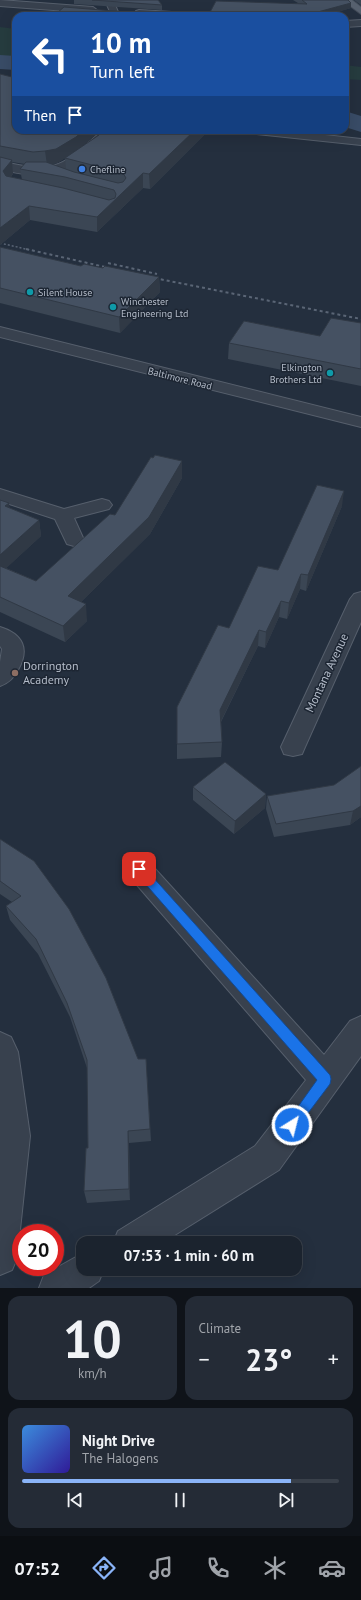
<!DOCTYPE html>
<meta charset="utf-8">
<style>
body{margin:0;font-family:"PT Sans",sans-serif;background:#242b36;color:#f1f3f6;height:100vh;display:flex;flex-direction:column;font-size:15px;white-space:nowrap}
*{box-sizing:border-box;margin:0}
p{font-size:13px;color:#a0a4aa}
.icon{flex:none;width:22px;height:22px;fill:none;stroke:currentColor;stroke-width:2;stroke-linecap:round;stroke-linejoin:round}
.map{position:relative;height:1288px;overflow:hidden}
.side{display:flex;flex-direction:column;gap:8px;padding:8px;background:#0f1319;flex:1}
.side>*{flex:none}
.hud{position:absolute;left:12px;top:12px;width:337px;height:122px;border-radius:12px;box-shadow:0 4px 16px #0002,0 0 0 1px #39404a;background:#1a4fa0;color:#fff;overflow:hidden}
.speed{position:absolute;left:12px;top:1224px;display:flex;gap:8px;font-size:20px;font-weight:700;text-align:center}
.speed>*{display:grid;place-content:center;width:52px;height:52px;border-radius:50%;background:#1b232e;box-shadow:0 4px 16px #0002,0 0 0 1px #39404a;line-height:1}
.speed .limit{border:6px solid #d22;background:#fff;color:#111}
.pin{position:absolute;display:grid;place-items:center;width:34px;height:34px;color:#fff;margin:-17px;border-radius:8px;box-shadow:0 2px 6px #0006}
.me{position:absolute;width:44px;margin:-22px;rotate:36deg;stroke-linejoin:round;filter:drop-shadow(0 0 3px #0008)}
.turn{display:flex;align-items:center;gap:14px;height:84px;padding:0 12px;font-size:18px}
.turn .icon{width:52px;height:52px;stroke-width:2.5}
.turn b{display:block;font-size:28px;line-height:34px}
.then{display:flex;align-items:center;height:38px;padding:0 12px;background:#0003;gap:8px;font-size:15px}
.big{font-size:30px;font-weight:600;line-height:1.1}
.side .widget{flex:1;display:flex;flex-direction:column;justify-content:center;gap:6px;min-width:0;padding:0 14px;border-radius:12px;background:#242b36}
.side .dial{align-items:center;gap:0}
.dial b{font-size:52px;line-height:1}
.song{display:flex;align-items:center;gap:12px}
.cover{width:48px;height:48px;border-radius:6px;background:linear-gradient(135deg,hsl(210 70% 55%),hsl(250 70% 35%))}
.played{height:4px;border-radius:2px;background:linear-gradient(90deg,#8ab4f8 85%,#39404a 85%)}
.keys{display:flex;justify-content:space-around;direction:ltr}
.heat{display:flex;justify-content:space-between;align-items:center;font-size:22px;direction:ltr}
.side .tiles{flex:1;display:grid;gap:8px;grid-template-columns:1fr 1fr}
.widget:last-child{grid-column:span 2}
.trip{position:absolute;left:76px;top:1236px;width:226px;height:40px;border-radius:12px;background:#1b232e;box-shadow:0 4px 16px #0002,0 0 0 1px #39404a;font-weight:600;line-height:40px;text-align:center}
.dock{display:flex;height:64px;justify-content:space-around;align-items:center;background:#0b0e12;color:#a0a4aa}
.dock .icon{width:28px;height:28px}
.dock .selected{color:#8ab4f8}
.dock b{font-size:18px;color:#f1f3f6}
.map>svg:first-child{display:block}
.green{fill:#263c3f}
.lines{fill:none;stroke-linecap:round;stroke-linejoin:round}
.river{fill:#394c67;fill-rule:evenodd}
.minor-casing{stroke:#565f6c;stroke-width:2}
.major-casing{stroke:#414a57;stroke-width:2}
.minor{fill:#38414e;fill-rule:evenodd}
.major{fill:#56606e;fill-rule:evenodd}
.rail-far1{stroke:#5a6575;stroke-width:1.5;stroke-dasharray:2 2;stroke-linecap:butt}
.rail{stroke:#5a6575;stroke-width:2;stroke-dasharray:3 3;stroke-linecap:butt}
.wall{fill:#3b4654;fill-rule:evenodd}
.shaded-wall{fill:#303945}
.building{fill:#455162;stroke:#303945}
.route{fill:#1a73e8;stroke:#114b97}
.shop-dot{fill:#3f7fe0;stroke:#1d2633;stroke-width:1.5}
.culture-dot{fill:#0f9aa8;stroke:#1d2633;stroke-width:1.5}
.education-dot{fill:#8d6e63;stroke:#1d2633;stroke-width:1.5}
.labels{text-anchor:middle;stroke-width:3;stroke-linejoin:round;paint-order:stroke}
.far-poi-label{font-size:10px;fill:#b4bcc9;stroke:#1d2633;text-anchor:start}
.far-street-label{font-size:10px;fill:#b4bcc9;stroke:#1d2633}
.poi-label{font-size:12px;fill:#b4bcc9;stroke:#1d2633;text-anchor:start}
.street-label{font-size:12px;fill:#b4bcc9;stroke:#1d2633}
</style>
<div class="map">
<svg width="361" height="1288" viewBox="0 0 361 1288">
<rect width="100%" height="100%" fill="#242f3e"/>
<path class="green" d="M0 27 16 29V56H0Z
M345 65 361 67V80L345 79Z"/>
<g class="lines">
<path class="river" d="M0 55 16 56V70L0 69Z
M345 111 361 116V132L345 127Z"/>
<g class="minor-casing">
<path id="minor" d="M0 0 93 7 97 10 93 13 0 6Z
M105 0H113L118 12 117 14H111Z
M139 10 188 13 192 16 136 15 135 13 136 11Z
M361 20V26L345 27V21Z
M103 130H116C110 137 102 143 95 149 62 178 42 180 0 169V161C57 175 62 166 103 130Z
M242 130H280L361 139V145L248 133 244 132Z
M0 327 361 417V427L0 337Z
M0 489 64 509 102 499 109 501 112 505 109 509 74 518 84 540 81 544 74 546 67 544 55 519 0 501Z
M361 592V622L305 747 302 754 293 756 284 754 281 747 350 599 354 594Z
M0 627C23 634 30 649 18 670 13 678 9 683 0 686V662L2 649 0 646Z
M139 858 148 861 324 1055 350 1021 361 1016V1056L279 1170 162 1243H113L118 1231 255 1146 306 1080 130 877 126 869 130 861Z
M0 1032 11 1037 18 1052 30 1136 17 1258 12 1270 0 1275Z
M83 1253V1269H104L99 1281 89 1288H39L44 1275Z"/>
</g>
<g class="major-casing">
<path id="major" d="M342 0H352L361 7V14Z"/>
</g>
<use href="#minor" class="minor"/>
<use href="#major" class="major"/>
<path class="rail-far1" d="M0 243 30 250"/>
<path class="rail" d="M26 249 114 269
M108 263 157 274
M149 277 361 319"/>
</g>
<path class="wall" d="M74 0H158L162 5V10L74 4Z
M293 0H348L351 3V8L323 16H208L298 3Z
M354 0H361V5Z
M57 13 170 16H58Z
M0 74 16 130H101L82 146 206 133 150 189 143 188 97 232 30 220 0 245ZM65 158 66 169 51 164 57 163ZM12 162 25 164 20 169 22 180 11 177 13 174Z
M0 247 81 266 103 268 159 277 160 292 120 333 0 303Z
M361 323V386L228 359 229 343 320 336Z
M182 461V478L150 534 81 602 87 621 65 642 0 612V500L10 508 39 520 41 536 6 568 36 581 115 515Z
M342 506 306 591 300 589 287 619 279 617 265 648 258 646 221 722 222 742 221 757 177 759V707L229 628 278 570Z
M334 785 361 817 350 825 274 837 266 809 267 796Z
M193 787 266 794 265 808 234 834 193 800Z
M0 839 138 1059H146L151 1141 129 1143 130 1200 87 1203 84 1191 88 1148 87 1068 70 1017 38 954 10 920 6 906 12 902 0 894Z"/>
<path class="shaded-wall" d="M351 3V8L323 16H303Z
M84 130H101L77 151 57 163 47 165 45 151Z
M195 130H206V133L150 189 149 174Z
M12 160 13 174 4 185 3 171Z
M143 173V188L97 232V217Z
M29 206 30 220 0 245V228Z
M159 277 160 292 120 333 119 317Z
M182 461V478L150 534 70 613 68 596Z
M344 491 342 506 306 591 308 575Z
M9 503 11 519 5 506Z
M39 520 41 536 0 574V555Z
M301 574 300 589 287 619 289 603Z
M281 601 279 617 265 648 266 632Z
M86 604 87 621 65 642 63 626Z
M259 630 258 646 219 725 220 710Z
M266 794 265 808 234 834 235 821Z
M361 806V817L350 825 353 811Z
M128 1131 129 1143 130 1200 129 1189Z"/>
<path class="building" d="M92 0H158L162 5Z
M302 0H348L351 3 303 16H208L216 1 307 4Z
M64 7 139 13H167L170 16H103L57 13Z
M0 74 16 78V130H84L76 137 56 149 45 151 33 152 0 146Z
M104 130H195L149 174 143 173 97 217 29 206 0 228V157L12 160 3 171 6 176 63 188 109 200 115 198 116 194 114 190 65 177 20 169 26 162H46L74 172 118 183 123 182 126 178 123 173 65 158 99 135Z
M0 247 81 266 84 264 103 268 105 266 159 277 119 317 0 288Z
M331 318 361 323V369L229 343 244 321 320 336Z
M155 455 182 461 149 517 68 596 86 604 63 626 0 597V566L36 581 110 514 115 515 151 457 153 458Z
M317 485 344 491 308 575 301 574 289 603 281 601 266 632 259 630 220 710 222 742 177 744V707L218 625 229 628 258 566 278 570Z
M0 500 9 503 5 506 39 520 0 555Z
M225 762 266 794 235 821 193 787Z
M361 766V806L353 811 276 824 267 796 334 785Z
M0 839 34 861 69 909 106 978 138 1059H146L150 1129 128 1131 129 1189 84 1191 86 1148H88L87 1060 67 1003 36 939 6 906 21 896 0 881Z"/>
<path class="route" d="M139 864 143 866 330 1075 331 1079 330 1084 296 1129 292 1131 287 1129 285 1125 317 1080 135 872 134 869 135 866Z"/>
<circle class="shop-dot" cx="82" cy="169" r="4"/>
<g class="culture-dot">
<circle cx="30" cy="292" r="4"/>
<circle cx="113" cy="307" r="4"/>
<circle cx="330" cy="373" r="4"/>
</g>
<circle class="education-dot" cx="15" cy="673" r="4"/>
<g class="labels">
<g class="far-poi-label">
<text x="90" y="173">Chefline</text>
<text x="38" y="296">Silent House</text>
<text x="121" y="305">Winchester<tspan x="121" dy="12">Engineering Ltd</tspan></text>
<text x="322" y="371" text-anchor="end">Elkington<tspan x="322" dy="12">Brothers Ltd</tspan></text>
</g>
<g class="far-street-label">
<text transform="translate(180 378) rotate(14)" y="4">Baltimore Road</text>
</g>
<g class="poi-label">
<text x="23" y="670">Dorrington<tspan x="23" dy="14">Academy</tspan></text>
</g>
<g class="street-label">
<text transform="translate(327 673) rotate(-65)" y="4">Montana Avenue</text>
</g>
</g>
</svg>
<div class="speed"><div class="limit">20</div></div>
<div class="pin" style="left:139px;top:869px;background:#d93025"><svg class="icon" aria-label="arrive" viewBox="0 0 24 24"><path d="M6 21V4h12l-3 4 3 4H6"/></svg></div>
<svg class="me" style="left:292px;top:1125px" viewBox="-20 -20 40 40"><circle r="17" fill="#1a73e8" stroke="#fff" stroke-width="3"/><path d="M0-11L8 9 0 5-8 9z" fill="#fff"/></svg>
<div class="trip">07:53 · 1 min · 60 m</div>
<div class="hud">
<div class="turn"><svg class="icon" aria-label="left" viewBox="0 0 24 24"><path d="M17 20v-9H6M10 6l-5 5 5 5"/></svg><div><b>10 m</b>Turn left</div></div>
<div class="then">Then<svg class="icon" aria-label="arrive" viewBox="0 0 24 24"><path d="M6 21V4h12l-3 4 3 4H6"/></svg></div>
</div>
</div>
<section class="side">
<div class="tiles">
<div class="widget dial"><b>10</b><p>km/h</p></div>
<div class="widget"><p>Climate</p>
<div class="heat"><a>−</a><b class="big">23°</b><a>+</a></div>
</div>
<div class="widget">
<div class="song"><i class="cover"></i><div><b>Night Drive</b><p>The Halogens</p></div></div>
<div class="played"></div>
<div class="keys"><svg class="icon" aria-label="previous" viewBox="0 0 24 24"><path d="M18 5L8 12l10 7zM5 5v14"/></svg><svg class="icon" aria-label="pause" viewBox="0 0 24 24"><path d="M8 5v14M16 5v14"/></svg><svg class="icon" aria-label="next" viewBox="0 0 24 24"><path d="M6 5l10 7-10 7zM19 5v14"/></svg></div>
</div>
</div>
</section>
<nav class="dock">
<b>07:52</b>
<svg class="icon selected" aria-label="directions" viewBox="0 0 24 24"><path d="M12 3l9 9-9 9-9-9zM9 14v-3h6M13 9l2 2-2 2"/></svg>
<svg class="icon" aria-label="music" viewBox="0 0 24 24"><path d="M9 18V5l10-2v13"/><circle cx="6" cy="18" r="3"/><circle cx="16" cy="16" r="3"/></svg>
<svg class="icon" aria-label="phone" viewBox="0 0 24 24"><path d="M5 4h4l2 5-3 2q2 4 5 5l2-3 5 2v4C11 20 4 13 5 4z"/></svg>
<svg class="icon" aria-label="climate" viewBox="0 0 24 24"><path d="M12 3v18M4 7l16 10M4 17L20 7"/></svg>
<svg class="icon" aria-label="car" viewBox="0 0 24 24"><path d="M5 17H2v-5l4-1 3-4h7l3 4 3 1v5h-3M9 17h6M6 11h13"/><circle cx="7" cy="17" r="2"/><circle cx="17" cy="17" r="2"/></svg>
</nav>
